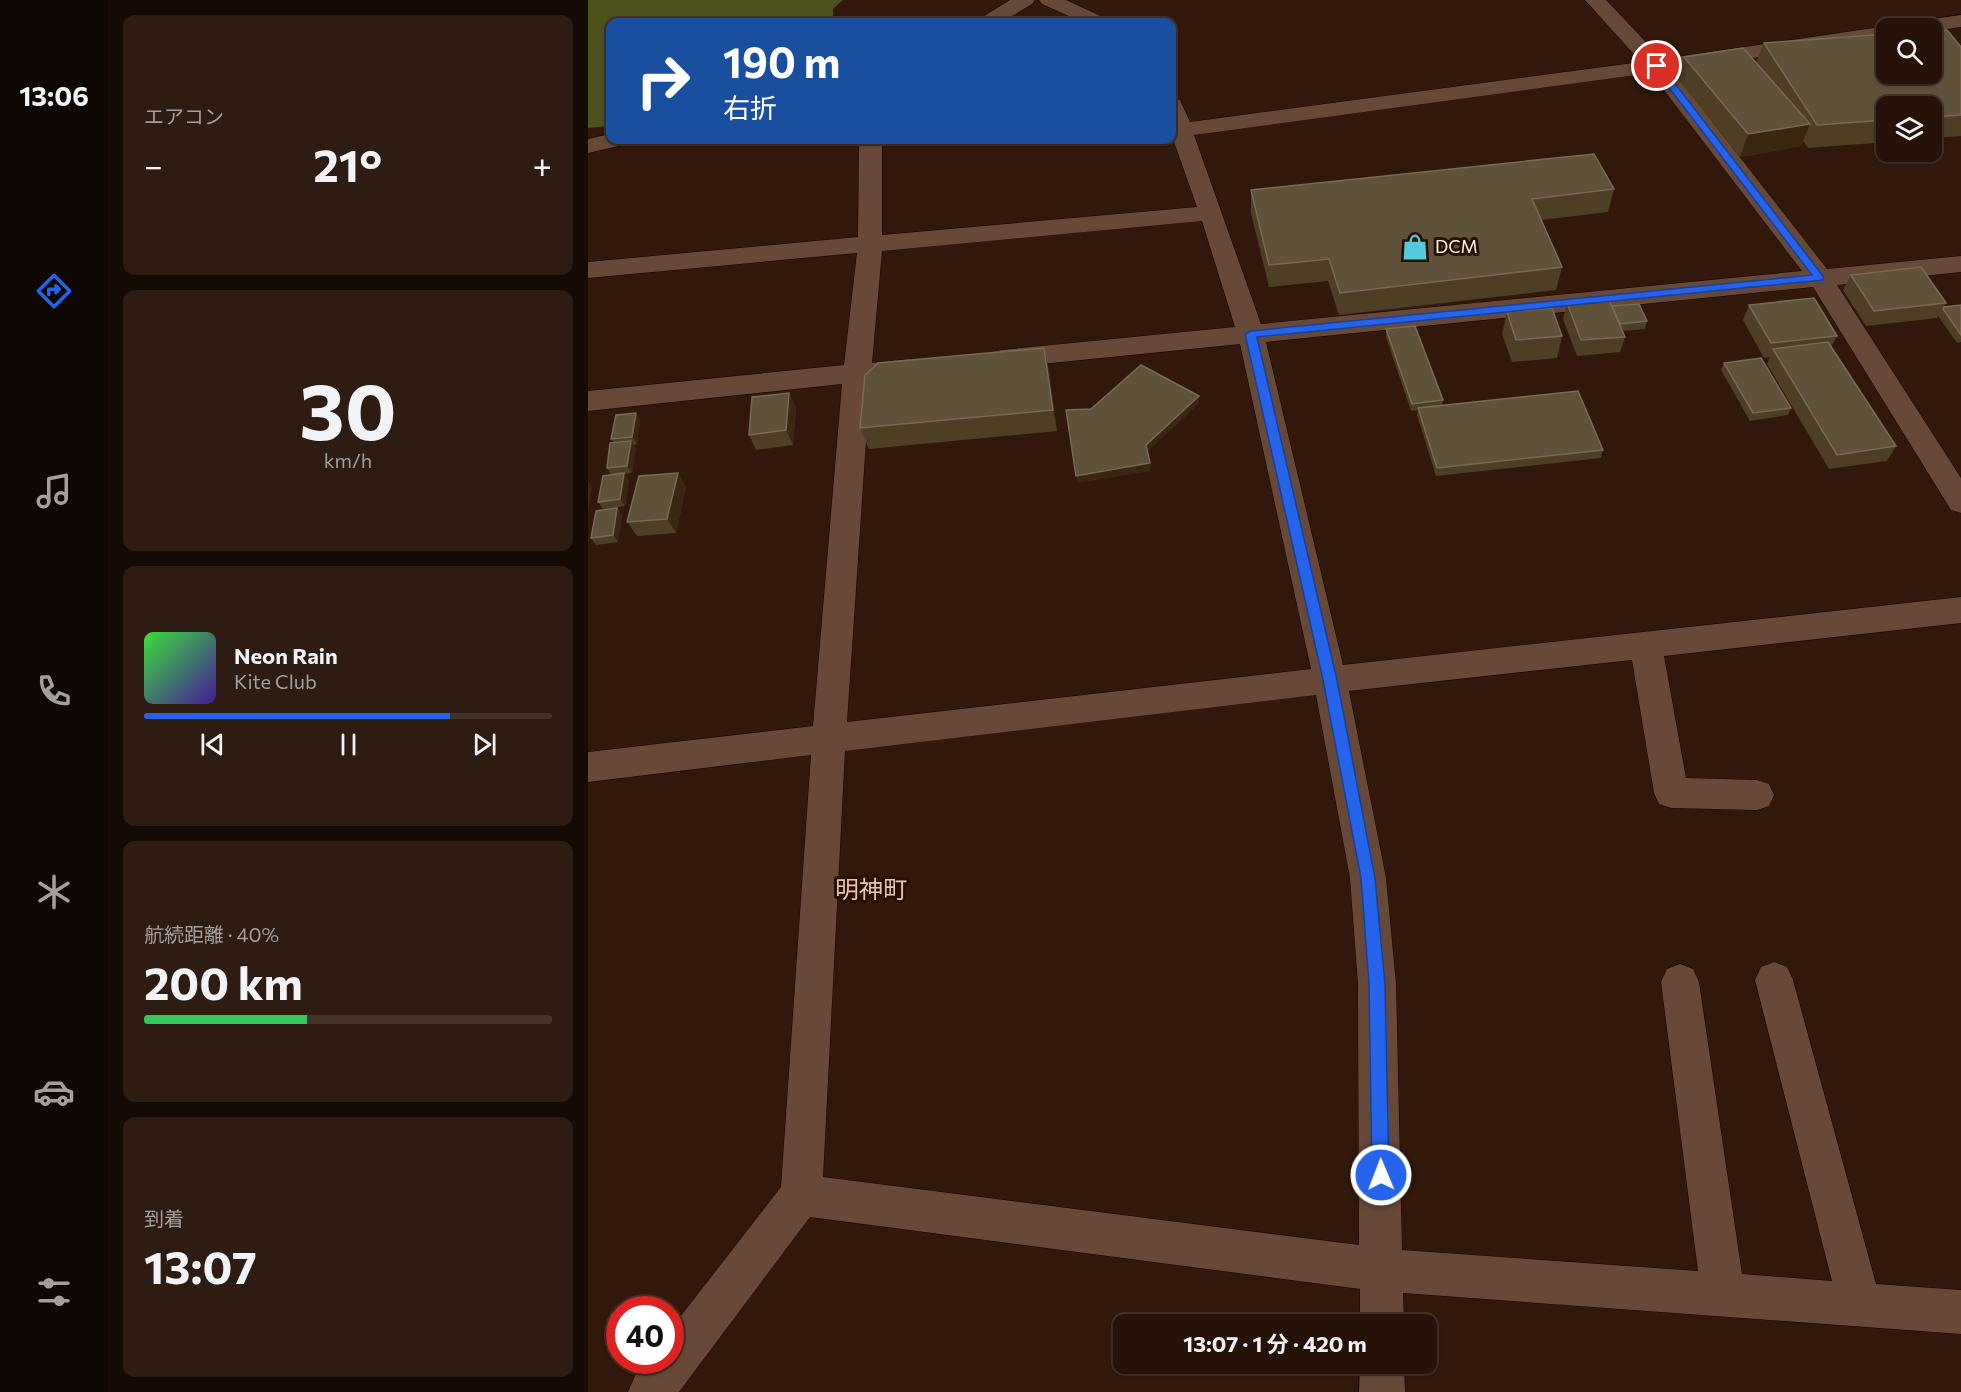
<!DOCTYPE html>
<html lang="ja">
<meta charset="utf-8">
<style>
body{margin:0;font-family:Commissioner,"Noto Sans JP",sans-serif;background:#2e1b12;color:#f1f3f6;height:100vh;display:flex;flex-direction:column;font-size:22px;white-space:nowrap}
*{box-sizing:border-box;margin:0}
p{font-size:20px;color:#a49e9c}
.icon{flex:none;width:33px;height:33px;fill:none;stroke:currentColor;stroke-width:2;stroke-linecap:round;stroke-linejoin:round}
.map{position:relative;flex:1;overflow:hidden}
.details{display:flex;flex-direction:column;gap:15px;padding:15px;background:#150a04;width:480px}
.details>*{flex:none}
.hud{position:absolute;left:18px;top:18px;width:570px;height:126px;border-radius:12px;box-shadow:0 2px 4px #0004,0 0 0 2px #423229;background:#1a4fa0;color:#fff;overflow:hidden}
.fabs{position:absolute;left:1288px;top:18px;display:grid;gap:12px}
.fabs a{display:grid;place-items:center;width:66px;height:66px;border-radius:12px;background:#261208;box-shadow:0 2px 4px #0004,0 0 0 2px #423229;font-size:30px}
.speed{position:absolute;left:18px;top:1296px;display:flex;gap:12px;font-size:30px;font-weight:700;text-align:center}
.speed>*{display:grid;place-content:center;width:78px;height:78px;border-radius:50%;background:#261208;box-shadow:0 2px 4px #0004,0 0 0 2px #423229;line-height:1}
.speed .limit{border:9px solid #d22;background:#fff;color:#111}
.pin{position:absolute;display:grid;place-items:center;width:51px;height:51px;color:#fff;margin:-26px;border:3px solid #fff;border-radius:50%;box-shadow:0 2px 6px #0007}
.me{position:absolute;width:66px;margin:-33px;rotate:359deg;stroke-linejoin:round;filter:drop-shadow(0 0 4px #0008)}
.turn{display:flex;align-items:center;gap:21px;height:126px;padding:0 18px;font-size:27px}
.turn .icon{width:78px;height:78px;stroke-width:2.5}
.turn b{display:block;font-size:42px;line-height:51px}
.big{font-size:45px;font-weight:700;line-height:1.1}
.details .widget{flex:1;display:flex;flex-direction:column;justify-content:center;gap:9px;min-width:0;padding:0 21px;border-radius:12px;background:#2e1b12}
.details .dial{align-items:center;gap:0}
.dial b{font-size:78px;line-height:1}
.song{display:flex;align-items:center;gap:18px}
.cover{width:72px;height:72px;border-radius:9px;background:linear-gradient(135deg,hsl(120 70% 55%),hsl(260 70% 35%))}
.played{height:6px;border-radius:3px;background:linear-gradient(90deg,#2563eb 75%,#423229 75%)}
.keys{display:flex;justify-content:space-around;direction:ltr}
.heat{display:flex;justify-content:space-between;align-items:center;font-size:33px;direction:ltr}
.charge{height:9px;border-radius:4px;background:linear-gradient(90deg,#34c759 40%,#423229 0)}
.trip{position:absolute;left:525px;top:1314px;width:324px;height:60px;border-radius:12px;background:#261208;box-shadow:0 2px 4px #0004,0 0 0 2px #423229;font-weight:700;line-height:60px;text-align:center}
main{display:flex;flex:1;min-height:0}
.menu{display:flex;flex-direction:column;width:108px;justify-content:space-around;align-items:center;background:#0f0703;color:#a49e9c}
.menu .icon{width:42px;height:42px}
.menu .on{color:#2563eb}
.menu b{font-size:27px;color:#f1f3f6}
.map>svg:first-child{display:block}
.forest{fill:#4f511d}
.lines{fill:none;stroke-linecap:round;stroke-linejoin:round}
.minor-casing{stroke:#180300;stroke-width:1}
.minor{fill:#67493a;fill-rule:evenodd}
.wall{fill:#4d3e24}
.shaded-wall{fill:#3a2611}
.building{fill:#60513a;stroke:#796a56;stroke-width:1.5}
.route{fill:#2563eb;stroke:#184099;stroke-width:1.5}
.labels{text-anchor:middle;stroke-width:6;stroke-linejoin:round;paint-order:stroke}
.far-poi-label{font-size:18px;fill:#fdf1ec;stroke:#280f03;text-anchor:start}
.quarter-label{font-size:24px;fill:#e7c3b2;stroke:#280f03}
</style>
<main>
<nav class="menu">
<b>13:06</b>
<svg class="icon on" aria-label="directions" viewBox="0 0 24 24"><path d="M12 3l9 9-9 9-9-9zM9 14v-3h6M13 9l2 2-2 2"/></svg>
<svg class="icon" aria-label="music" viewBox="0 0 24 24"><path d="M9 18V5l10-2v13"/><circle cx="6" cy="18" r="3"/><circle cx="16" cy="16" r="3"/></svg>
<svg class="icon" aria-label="phone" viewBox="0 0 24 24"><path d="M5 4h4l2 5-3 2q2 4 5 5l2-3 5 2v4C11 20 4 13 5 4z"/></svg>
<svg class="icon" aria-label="climate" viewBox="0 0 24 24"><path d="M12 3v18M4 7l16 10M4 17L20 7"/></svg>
<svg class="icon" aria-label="car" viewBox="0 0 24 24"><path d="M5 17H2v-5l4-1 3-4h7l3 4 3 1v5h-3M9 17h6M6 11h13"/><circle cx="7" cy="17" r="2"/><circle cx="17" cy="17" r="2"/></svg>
<svg class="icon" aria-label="filters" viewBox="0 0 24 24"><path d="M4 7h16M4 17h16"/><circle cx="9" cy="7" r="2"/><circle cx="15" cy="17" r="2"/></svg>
</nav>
<section class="details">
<div class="widget"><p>エアコン</p>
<div class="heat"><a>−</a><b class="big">21°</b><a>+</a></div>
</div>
<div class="widget dial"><b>30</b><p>km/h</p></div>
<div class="widget">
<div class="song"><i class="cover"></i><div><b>Neon Rain</b><p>Kite Club</p></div></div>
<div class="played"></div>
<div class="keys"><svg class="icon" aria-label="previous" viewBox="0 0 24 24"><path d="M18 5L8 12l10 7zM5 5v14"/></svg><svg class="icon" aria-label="pause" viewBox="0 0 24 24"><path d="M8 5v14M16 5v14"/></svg><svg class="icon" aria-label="next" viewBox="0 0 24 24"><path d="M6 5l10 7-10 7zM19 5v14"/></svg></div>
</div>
<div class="widget"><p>航続距離 · 40%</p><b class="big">200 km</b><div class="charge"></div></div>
<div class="widget"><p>到着</p><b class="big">13:07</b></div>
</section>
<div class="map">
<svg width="1373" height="1392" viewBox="0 0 1373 1392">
<rect width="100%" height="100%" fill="#32180b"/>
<path class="forest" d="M0 0H255L245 9V22H22V133H20L19 126 0 128Z"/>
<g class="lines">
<g class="minor-casing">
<path id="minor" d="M422 0H447L444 4 414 22H389L393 18Z
M451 0H478L517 18 521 22H494L454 4Z
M997 0H1018L1074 59 1299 26 1306 28H1299V38L1084 70 1239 269 1373 256V272L1249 285 1373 478V513L1363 510 1225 287 678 342 755 665 1373 597V623L1076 656 1098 778 1169 780 1181 784 1186 795 1181 806 1169 810 1083 808 1071 804 1066 793 1044 660 761 691 798 878 808 984 814 1250 1110 1271 1073 982 1079 969 1092 964 1105 969 1111 982 1154 1274 1244 1281 1167 980 1173 967 1186 962 1199 967 1205 980 1288 1284 1373 1290V1334L815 1293 816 1324H772V1289L222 1217 91 1392H40L47 1376 59 1360H82V1330L193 1187 223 755 0 782V752L225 726 254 384 0 411V391L256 365 269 253 0 278V262L270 237 271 140H294V235L609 207 584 136V98L592 100 602 122 1053 62ZM1063 73 1214 271 673 324 606 135ZM614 221 647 327 414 350 404 352 400 359 404 366 414 368 652 344 723 669 259 722 282 382 333 375 337 368 333 361 323 359 284 363 294 251ZM728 695 762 878 770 984 771 1245 235 1177 257 751Z
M1373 15V27L1344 31V28H1312L1316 24 1323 22Z
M22 134V140H39L35 145 0 153V139Z
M772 1364H816L817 1392H771Z"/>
</g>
<use href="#minor" class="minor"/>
</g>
<path class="wall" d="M1176 43 1373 47V136L1344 138V106H1299V142L1220 148 1215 141 1213 146 1152 157 1090 79 1096 57 1168 63Z
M1026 189 1020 212 953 220 974 267 968 290 751 315 740 281 681 287 663 213V190Z
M1263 275 1358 303 1356 307 1373 305V342L1369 343 1350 316 1349 318 1278 326 1255 290Z
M979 303 1024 306 1059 321 1057 329 1035 331 1037 337 1032 352 989 356 975 319Z
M1161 305 1249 336 1243 347 1308 446 1299 461 1241 469 1179 364 1182 357 1176 358 1155 320Z
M919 312 974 336 969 358 924 362 914 334Z
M798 329 855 400 854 405 1015 450 1013 458 848 476 829 415 830 410 823 411 798 337Z
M456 348 461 370 469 431 281 449 272 428Z
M1136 363 1203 408 1200 415 1162 421 1133 370Z
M201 393 208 408 205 445 168 450 161 435Z
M48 413 52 420 49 444 45 445 48 448 44 473 36 474 41 481 37 506 15 509 10 502 23 475 19 468 26 443 23 439Z
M90 473 98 487 88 533 49 536 39 522Z
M29 508 34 516 30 542 8 545 3 538Z"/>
<path class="shaded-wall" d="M1222 124 1213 146 1152 157 1160 134Z
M456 348 461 370 469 431 465 410Z
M201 393 208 408 205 445 198 430Z
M611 396V404L559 452 558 445Z
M48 413 52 420 49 444 44 437Z
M43 441 48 448 44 473 39 466Z
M562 463 563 471 490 483 488 476Z
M36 473 41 481 37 506 32 499Z
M90 473 98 487 88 533 79 519Z
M0 480 4 487 0 513Z
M29 508 34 516 30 542 25 535Z"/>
<path class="building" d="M1359 30 1373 47V115L1344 117V106H1299V120L1229 125 1176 43 1299 34V74H1344V31Z
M1155 48 1222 124 1160 134 1096 57Z
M1006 154 1026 189 944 199 974 267 752 293 741 259 681 265 663 190Z
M1333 267 1358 303 1286 311 1263 275Z
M1226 298 1249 336 1183 343 1161 305Z
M1021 300 1037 337 993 340 979 303Z
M1051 304 1059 321 1032 324 1024 306Z
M1373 305V335L1355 309 1356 307Z
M964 308 974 336 928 340 919 312Z
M827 326 855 400 824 404 798 329Z
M1240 342 1308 446 1249 455 1185 349Z
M456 348 465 410 272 428 277 375 290 363Z
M1173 358 1203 408 1165 413 1136 363Z
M553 365 611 396 558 445 562 463 488 476 478 410 503 409Z
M990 391 1015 450 849 468 830 408Z
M201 393 198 430 161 435 164 397Z
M48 413 44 437 23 439 28 415Z
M43 441 39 466 19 468 22 443Z
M36 473 32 499 10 502 15 476Z
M90 473 79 519 39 522 51 476Z
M29 508 25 535 3 538 8 511Z"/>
<path class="route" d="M1069 63 1072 64 1235 276V280L669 337 749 680 787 878 797 984 801 1175 799 1181 793 1184 787 1181 784 1175 781 984 773 878 735 680 657 334 663 331 1224 275 1066 68 1065 66Z"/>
<defs>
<g id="shop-bare" transform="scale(2.07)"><path d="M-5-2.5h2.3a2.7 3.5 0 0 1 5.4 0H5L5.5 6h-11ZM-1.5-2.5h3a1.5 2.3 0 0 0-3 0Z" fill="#53cbda" stroke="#280f03" stroke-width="2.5" paint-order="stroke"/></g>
</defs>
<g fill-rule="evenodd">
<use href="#shop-bare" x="827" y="247"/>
</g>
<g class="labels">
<g class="far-poi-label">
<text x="847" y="253">DCM</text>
</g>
<g class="quarter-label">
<text x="283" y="898">明神町</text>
</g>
</g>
</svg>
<div class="fabs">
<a><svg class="icon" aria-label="search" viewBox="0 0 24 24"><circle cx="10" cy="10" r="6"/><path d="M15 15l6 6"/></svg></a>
<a><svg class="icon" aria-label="layers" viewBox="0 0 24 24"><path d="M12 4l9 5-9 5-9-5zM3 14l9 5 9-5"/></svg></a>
</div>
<div class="speed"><div class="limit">40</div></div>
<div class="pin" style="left:1069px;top:66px;background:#d93025"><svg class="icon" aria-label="arrive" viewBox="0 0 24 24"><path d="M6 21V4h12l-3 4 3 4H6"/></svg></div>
<svg class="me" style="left:793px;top:1175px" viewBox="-20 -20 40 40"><circle r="17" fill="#2563eb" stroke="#fff" stroke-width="3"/><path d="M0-11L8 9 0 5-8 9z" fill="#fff"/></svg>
<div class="trip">13:07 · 1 分 · 420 m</div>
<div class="hud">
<div class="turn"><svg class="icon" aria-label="right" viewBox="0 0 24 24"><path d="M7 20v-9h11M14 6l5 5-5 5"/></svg><div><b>190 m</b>右折</div></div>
</div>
</div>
</main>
